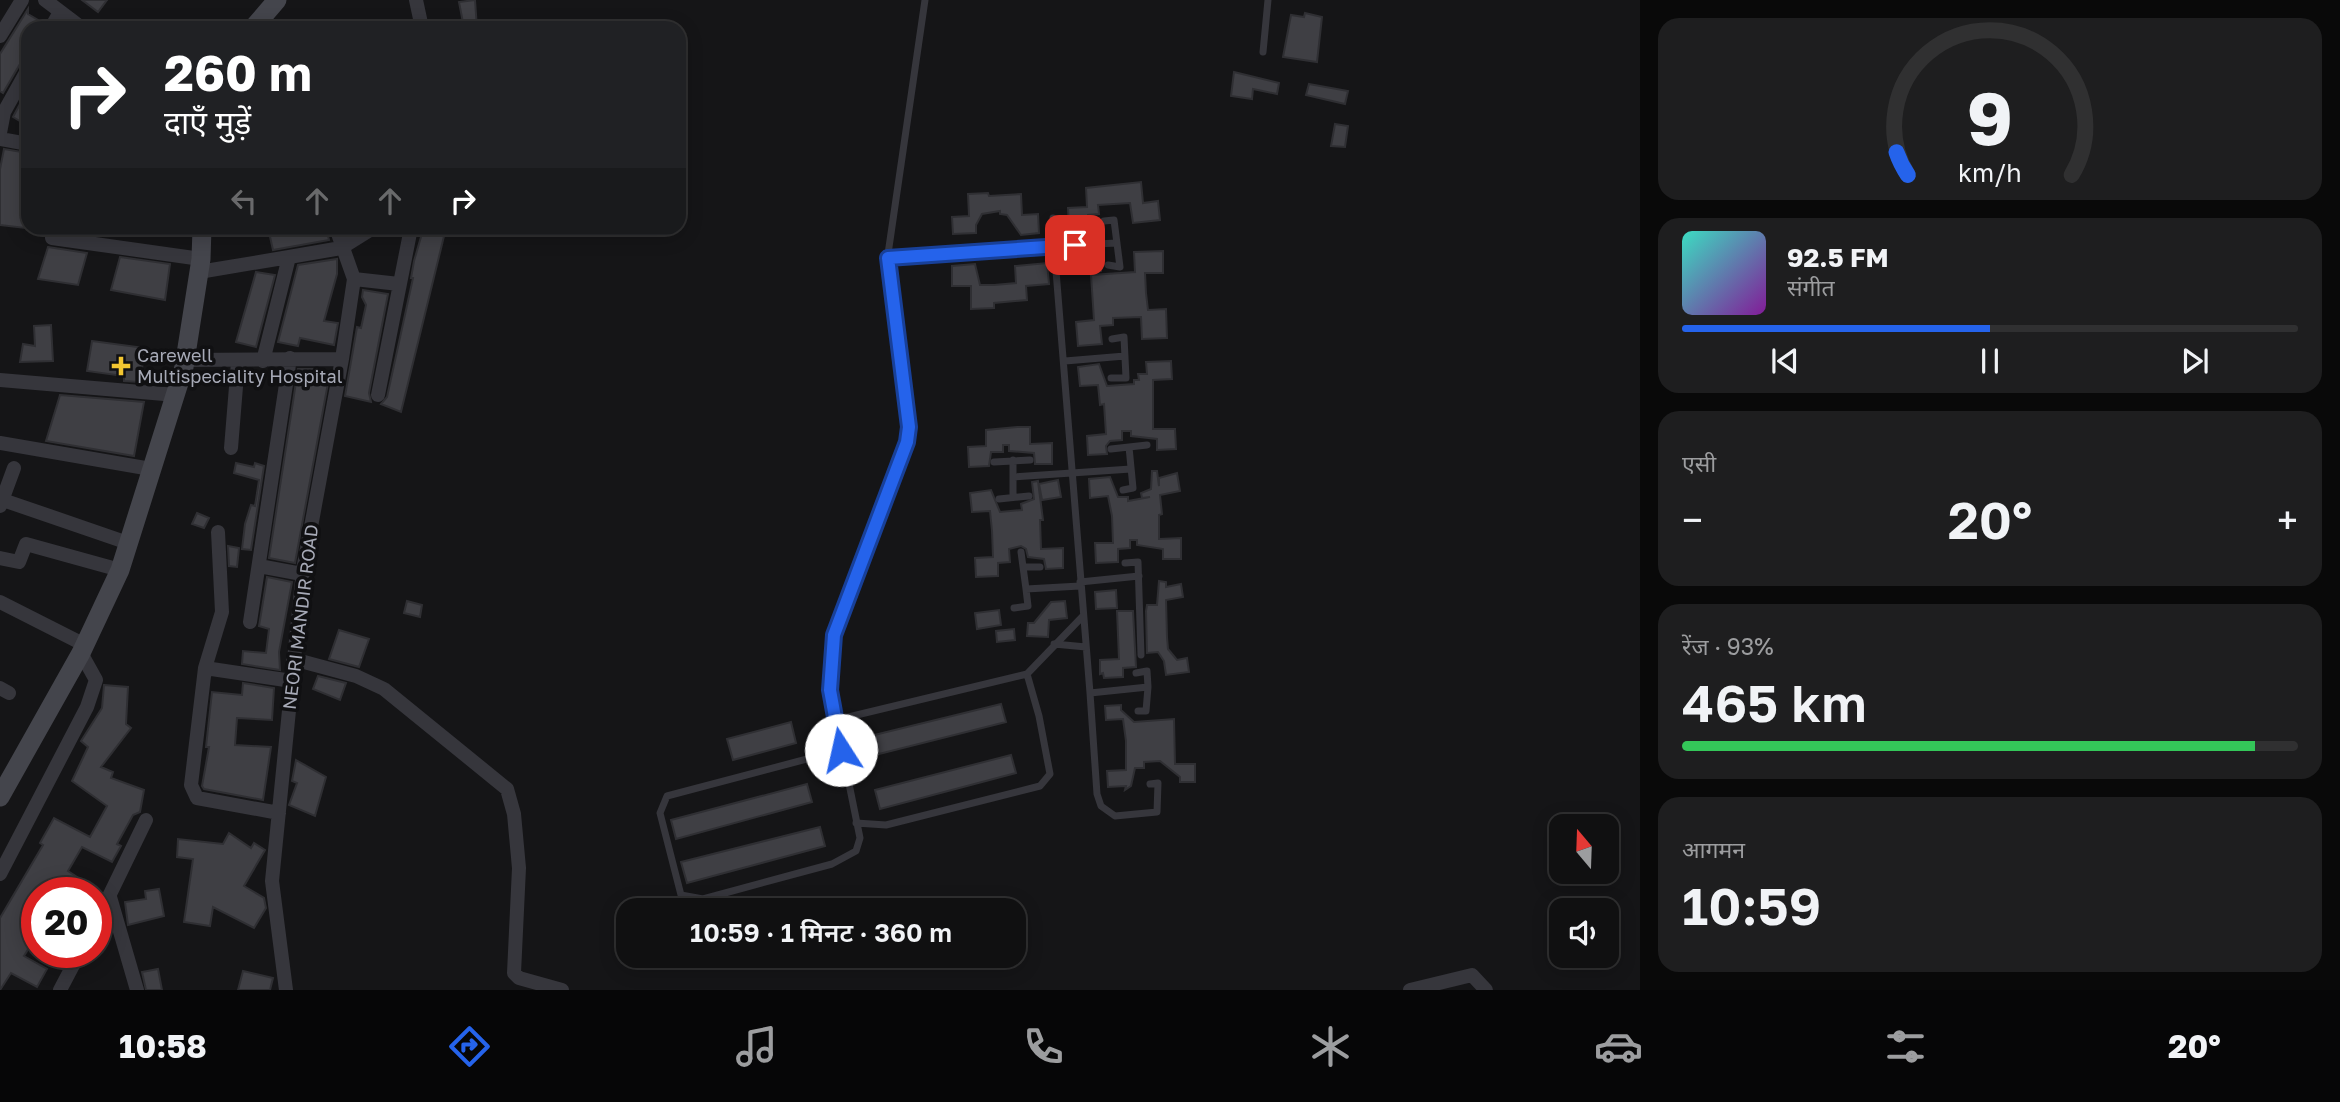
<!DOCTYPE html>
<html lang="hi">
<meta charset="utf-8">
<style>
body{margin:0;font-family:"Golos Text","Noto Sans Devanagari",sans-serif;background:#1e1e1f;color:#f1f3f6;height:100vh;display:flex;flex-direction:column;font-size:26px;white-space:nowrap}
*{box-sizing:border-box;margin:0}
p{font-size:23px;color:#9c9d9f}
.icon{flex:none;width:38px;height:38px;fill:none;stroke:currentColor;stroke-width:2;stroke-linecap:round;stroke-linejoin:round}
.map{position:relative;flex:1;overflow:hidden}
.sheet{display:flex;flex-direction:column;gap:18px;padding:18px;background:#090909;width:700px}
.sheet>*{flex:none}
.guide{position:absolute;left:21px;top:21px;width:665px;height:214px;border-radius:21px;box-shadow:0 4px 18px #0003,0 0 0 2px #303031;background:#202124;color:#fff;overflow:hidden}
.needle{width:46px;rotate:341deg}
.buttons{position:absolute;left:1549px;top:814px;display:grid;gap:14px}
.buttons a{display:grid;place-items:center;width:70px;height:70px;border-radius:14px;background:#101011;box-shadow:0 4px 18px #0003,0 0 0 2px #303031;font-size:35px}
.speed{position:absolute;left:21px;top:877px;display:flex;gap:14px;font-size:35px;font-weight:700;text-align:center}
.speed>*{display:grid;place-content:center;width:91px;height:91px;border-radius:50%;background:#101011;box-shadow:0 4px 18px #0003,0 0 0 2px #303031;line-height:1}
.speed .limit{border:10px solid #d22;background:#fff;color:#111}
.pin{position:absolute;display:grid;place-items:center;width:60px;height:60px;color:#fff;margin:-30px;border-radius:14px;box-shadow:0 4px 10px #0006}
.me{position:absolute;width:77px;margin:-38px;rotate:350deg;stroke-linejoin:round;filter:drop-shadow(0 0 5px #0008)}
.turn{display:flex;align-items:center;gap:24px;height:147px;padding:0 28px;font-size:32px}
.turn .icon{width:91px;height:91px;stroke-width:2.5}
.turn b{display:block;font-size:49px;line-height:60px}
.lanes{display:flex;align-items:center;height:66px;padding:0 28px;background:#0003;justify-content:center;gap:35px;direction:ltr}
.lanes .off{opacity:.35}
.big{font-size:52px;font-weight:600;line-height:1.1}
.sheet .card{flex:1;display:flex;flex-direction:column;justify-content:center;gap:10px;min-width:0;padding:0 24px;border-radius:21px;background:#1e1e1f}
.sheet .dial{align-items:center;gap:0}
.dial svg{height:182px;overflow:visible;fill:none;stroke:#303031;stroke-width:7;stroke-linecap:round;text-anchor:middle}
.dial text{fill:#f1f3f6;stroke:none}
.song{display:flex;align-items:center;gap:21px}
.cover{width:84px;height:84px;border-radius:10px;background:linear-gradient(135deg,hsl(170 70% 55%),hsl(290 70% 35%))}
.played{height:7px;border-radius:4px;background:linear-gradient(90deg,#2563eb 50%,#303031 50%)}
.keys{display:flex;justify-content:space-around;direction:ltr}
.heat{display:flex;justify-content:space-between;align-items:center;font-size:38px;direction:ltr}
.charge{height:10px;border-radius:5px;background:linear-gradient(90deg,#34c759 93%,#303031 0)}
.trip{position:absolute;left:616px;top:898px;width:410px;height:70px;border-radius:21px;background:#101011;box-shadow:0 4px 18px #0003,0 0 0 2px #303031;font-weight:600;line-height:70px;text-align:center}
.tab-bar{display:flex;height:112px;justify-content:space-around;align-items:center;background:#060607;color:#9c9d9f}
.tab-bar .icon{width:49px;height:49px}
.tab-bar .selected{color:#2563eb}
.tab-bar b{font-size:32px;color:#f1f3f6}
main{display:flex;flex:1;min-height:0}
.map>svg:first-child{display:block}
.building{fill:#3f3f44;stroke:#2f2f33;stroke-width:2}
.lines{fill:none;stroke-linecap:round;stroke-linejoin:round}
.lane{stroke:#36363c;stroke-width:7}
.street{stroke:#36363c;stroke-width:14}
.secondary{stroke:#44454c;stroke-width:19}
.route-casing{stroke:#184099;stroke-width:18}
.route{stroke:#2563eb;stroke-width:12}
.poi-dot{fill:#f3c631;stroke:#101012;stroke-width:2.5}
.labels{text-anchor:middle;stroke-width:7;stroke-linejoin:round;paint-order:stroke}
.poi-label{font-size:18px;fill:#a7aab7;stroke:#101012;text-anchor:start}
.street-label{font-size:18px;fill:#a7aab7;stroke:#101012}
</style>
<main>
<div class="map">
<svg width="1640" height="990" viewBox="0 0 1640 990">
<rect width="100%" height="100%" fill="#151517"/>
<path class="building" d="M82 0H107L98 12Z
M475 0 477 28H464L459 2Z
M28 9V14L43 23 41 28H28V59L20 64 3 93 0 91V54Z
M1305 13 1322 17 1317 62 1283 57 1291 15 1304 17Z
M1234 72 1279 83 1277 94 1253 89 1252 99 1231 96Z
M1309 84 1348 91 1345 104 1306 95Z
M28 89V126L13 117Z
M1335 124 1348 126 1345 147 1331 146Z
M4 149 28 153 25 228 0 225V169Z
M1141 182 1143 203 1158 201 1160 220 1133 223 1130 203 1098 205 1099 214 1088 215V225L1069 226 1068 208 1087 207 1086 188Z
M988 193 989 196 1021 194 1022 215 1038 214 1039 233 1021 235 1007 215 1000 214V211L982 214 976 225V233L953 234 952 217 969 216 968 194Z
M268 228H326L329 240 273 250Z
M426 228H446L401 412 381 404 387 397 413 278H411L414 261 423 230Z
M48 247 87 253 78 285 38 279Z
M1163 251V273H1145L1146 293 1148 310 1166 309 1167 338 1142 339 1141 317 1113 318V325L1100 326 1102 344 1078 346 1076 322 1094 320 1091 275 1135 272 1134 252Z
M1100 255 1101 271 1075 273 1073 257Z
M120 257 170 264 165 300 111 290Z
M337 259V274L324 321 338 323 334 345 300 338 298 346 278 342 298 265Z
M1047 263 1049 284 1026 286 1027 300 994 303V308L971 309V286H952V266L975 264 980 285H994L1016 283 1015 266Z
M256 272 275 275 256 347 236 342Z
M363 290 388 294 369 393 371 402 345 396 357 327 361 328 366 305 362 297Z
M51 325 53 361 20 362 23 344 35 346 34 326Z
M92 341 145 348 140 382 124 381V376L87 371Z
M1171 361 1172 379 1153 380V429H1175L1176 449 1157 450V439L1131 436V431H1122V440L1110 441 1106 446 1107 454 1088 455 1087 436 1106 434 1104 404 1100 405 1098 385 1080 386 1078 367 1099 364 1107 386 1134 384V380H1139L1138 374H1147L1146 362Z
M298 369H317L316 381 328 383 295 563 269 558Z
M60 395 144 402 134 456 46 441Z
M1017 427H1030V444L1052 443V464H1035L1034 453 1009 451V445H1003V452H991L989 466 969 467 968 447 986 446V430Z
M236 463 254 467 255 463 264 466 251 550 242 549 245 524 251 505 255 506 259 480 234 473Z
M1152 471H1157L1159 486V478L1177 473 1180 491 1160 495 1162 514 1159 515V539L1181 538V559H1163V549L1137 545V540H1130V548L1118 549V562L1096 563 1095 543H1113L1112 516 1108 496 1090 498 1089 479 1110 477 1118 497H1128V501L1150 497 1142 498 1141 493 1151 489Z
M1058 480 1061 497 1042 500 1039 484Z
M1038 481 1043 520H1040L1041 549 1063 548V568L1046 569 1044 559 1028 557 1026 549 1021 546 1009 549 1010 562 998 563V576L976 577 975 558 993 557 992 531 990 511 972 512 970 493 991 490 1000 512 1022 510 1021 504 1034 499 1032 482Z
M197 513 209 518 204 528 192 524Z
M228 546 239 548 237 567 229 566Z
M267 577 292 582 279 652 280 670 242 664 243 651 266 653 269 629 259 626Z
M1159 581 1166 582V587L1181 584 1183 597 1166 600 1167 637 1168 649 1177 660 1187 658 1189 672 1166 675 1164 661 1158 652 1147 653 1146 611 1147 605H1157Z
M1116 590 1117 608 1096 609 1095 592Z
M407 601 422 605 420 617 404 613Z
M1065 601 1067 618 1049 620 1048 637 1027 636 1028 623H1034L1051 602Z
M999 610 1001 625 977 629 975 613Z
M1117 611H1133L1136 667 1123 668V677L1104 678 1103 673 1100 674V660L1119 659Z
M1014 629 1015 640 997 642 996 631Z
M339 630 369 639 359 667 329 659Z
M318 676 346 683 340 700 313 689Z
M243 683 274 688 272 720 237 718 235 745 271 747 263 800 204 789 202 786 209 747H206L212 692 242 695Z
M104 685 128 687 126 724 131 728 101 767 113 772 111 778 144 790 140 812 133 815 117 844 121 846 112 862 82 847 68 871 100 892H37V935L24 956 47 969 37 987 11 973 0 990V918L43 845 40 843 54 818 90 837 107 806 72 781 88 747 81 741 102 708Z
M1001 704 1006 722 867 757 862 738Z
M1121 705V710L1134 722 1174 719 1175 764H1195V782H1180V777L1160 761 1144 762V768H1135L1131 786 1125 790 1126 786 1108 787 1107 771 1126 770V741L1123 719 1106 720 1105 706Z
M791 722 796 743 733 760 727 739Z
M1011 755 1016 773 880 809 875 790Z
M296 760 326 777 315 816 289 805 297 783 292 781Z
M807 784 812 802 676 839 671 820Z
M820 827 825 846 687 883 681 862Z
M229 833 251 848 254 843 265 850 244 886 264 898 266 908 254 928 213 907 210 926 184 922 193 859 177 857 178 839 223 844Z
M159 889 164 916 128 925 125 902 146 899 145 891Z
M158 969 162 990H146L142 972Z
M243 971 273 978 270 990H238Z"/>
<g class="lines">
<path class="lane" d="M1263 52 1268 0
M1053 218 1054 246 1117 243
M1104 221 1114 220 1120 267 1108 265
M888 258 1054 246 1090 693 1148 687 1147 671 1136 673
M1065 361 1125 356
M1111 378H1126L1124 337 1112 339
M1111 449 1147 445
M994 462 1030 460
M1014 477 1131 469
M1123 490 1133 488 1129 447
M1013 497V460
M999 499 1029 496
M1021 552 1026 589 1080 586
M1125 563 1138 562 1141 655
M1023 567H1040
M1080 582 1139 576
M1014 608 1028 606 1026 589
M1054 644 1086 647
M1027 674 1083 616
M1090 693 1097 794 1101 806 1115 816 1157 812 1158 783 1150 784
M1138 711H1146L1148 687
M836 720 1027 674 1039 716 1050 774 1040 786 886 825 856 823
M841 750 667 796 660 813 681 895 703 899 832 864 856 851 860 838 830 690 834 635 907 442 909 427 888 254 925 0"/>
<path class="street" d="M45 0 82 28
M416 0 422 28
M51 28 60 12
M0 36 22 0
M0 133 4 112 28 69
M0 139 28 144
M336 228 354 279 342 359
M52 238 201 259
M199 272 289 257
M354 279 399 284
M186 360 342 359 303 570 272 881 286 990
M263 361 289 257 341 248 373 228
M0 380 176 395
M378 395 411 228
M0 443 151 469
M231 448 238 362
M3 500 128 543
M0 506 14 468
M218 532 222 612 205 668 191 785 197 798 279 813
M0 558 19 562 26 544 120 570
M259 566 302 574
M0 602 85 645
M250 622 290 358
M293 659 356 676 384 689 507 789 514 814 519 868 514 973 519 978 562 990
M205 668 292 681
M0 688 9 693
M0 874 87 707 96 680 81 653
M110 897 137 990
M96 923 146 820
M60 990 80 952
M1410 990 1472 975 1486 990"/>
<path class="secondary" d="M253 28 277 0
M0 797 81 653 120 570 184 367 201 259 202 228"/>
</g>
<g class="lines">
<g class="route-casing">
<path id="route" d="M841 750 830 690 834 635 907 442 909 427 888 258 1075 245"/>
</g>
<use href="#route" class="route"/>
</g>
<path class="poi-dot" d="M117.5 355.5h7v7h7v7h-7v7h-7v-7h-7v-7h7z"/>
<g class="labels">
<g class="poi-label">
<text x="137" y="362">Carewell<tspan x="137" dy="21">Multispeciality Hospital</tspan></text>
</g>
<g class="street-label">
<text transform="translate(301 617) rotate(-83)" y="6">NEORI MANDIR ROAD</text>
</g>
</g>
</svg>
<div class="buttons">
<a><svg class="needle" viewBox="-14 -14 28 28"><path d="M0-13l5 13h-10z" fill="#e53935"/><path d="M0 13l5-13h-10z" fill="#9c9d9f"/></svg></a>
<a><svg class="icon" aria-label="sound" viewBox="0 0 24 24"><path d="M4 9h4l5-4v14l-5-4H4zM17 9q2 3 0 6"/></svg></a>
</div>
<div class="speed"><div class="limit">20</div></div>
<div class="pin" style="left:1075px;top:245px;background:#d93025"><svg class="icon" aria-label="arrive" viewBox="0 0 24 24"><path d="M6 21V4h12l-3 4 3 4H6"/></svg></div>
<svg class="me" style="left:841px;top:750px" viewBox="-20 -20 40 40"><circle r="19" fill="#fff"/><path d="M0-13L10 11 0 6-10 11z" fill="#2563eb"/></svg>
<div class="trip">10:59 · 1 मिनट · 360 m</div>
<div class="guide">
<div class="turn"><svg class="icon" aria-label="right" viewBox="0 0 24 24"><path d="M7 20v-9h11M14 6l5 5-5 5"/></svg><div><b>260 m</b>दाएँ मुड़ें</div></div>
<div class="lanes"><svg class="icon off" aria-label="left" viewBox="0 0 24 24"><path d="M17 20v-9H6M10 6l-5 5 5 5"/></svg><svg class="icon off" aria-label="ahead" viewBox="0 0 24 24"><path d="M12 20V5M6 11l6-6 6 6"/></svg><svg class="icon off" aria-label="ahead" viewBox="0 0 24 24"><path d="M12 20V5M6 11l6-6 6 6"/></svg><svg class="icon" aria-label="right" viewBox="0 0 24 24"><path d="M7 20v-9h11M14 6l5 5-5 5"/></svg></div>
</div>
</div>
<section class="sheet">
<div class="card dial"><svg viewBox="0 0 100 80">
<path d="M14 69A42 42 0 1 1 86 69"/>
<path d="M14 69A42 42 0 0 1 9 59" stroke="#2563eb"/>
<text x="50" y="56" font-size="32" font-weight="700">9</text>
<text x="50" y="72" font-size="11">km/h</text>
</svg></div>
<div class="card">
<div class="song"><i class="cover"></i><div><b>92.5 FM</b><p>संगीत</p></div></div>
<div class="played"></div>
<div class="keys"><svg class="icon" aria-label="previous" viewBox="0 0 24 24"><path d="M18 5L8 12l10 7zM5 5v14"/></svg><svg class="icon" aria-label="pause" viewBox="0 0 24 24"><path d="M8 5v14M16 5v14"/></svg><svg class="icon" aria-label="next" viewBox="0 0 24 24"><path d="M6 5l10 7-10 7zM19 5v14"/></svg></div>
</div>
<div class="card"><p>एसी</p>
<div class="heat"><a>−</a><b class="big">20°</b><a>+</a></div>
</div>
<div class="card"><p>रेंज · 93%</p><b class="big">465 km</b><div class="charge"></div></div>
<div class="card"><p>आगमन</p><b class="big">10:59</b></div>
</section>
</main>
<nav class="tab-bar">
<b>10:58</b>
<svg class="icon selected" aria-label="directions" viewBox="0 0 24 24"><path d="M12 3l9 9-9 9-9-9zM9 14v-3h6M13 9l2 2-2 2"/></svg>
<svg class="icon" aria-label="music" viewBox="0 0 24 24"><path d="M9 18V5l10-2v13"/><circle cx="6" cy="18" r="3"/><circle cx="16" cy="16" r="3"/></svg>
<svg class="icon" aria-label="phone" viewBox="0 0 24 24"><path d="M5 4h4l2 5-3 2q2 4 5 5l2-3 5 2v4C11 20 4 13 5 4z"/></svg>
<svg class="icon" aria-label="climate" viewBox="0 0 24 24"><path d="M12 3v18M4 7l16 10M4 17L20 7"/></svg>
<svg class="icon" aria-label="car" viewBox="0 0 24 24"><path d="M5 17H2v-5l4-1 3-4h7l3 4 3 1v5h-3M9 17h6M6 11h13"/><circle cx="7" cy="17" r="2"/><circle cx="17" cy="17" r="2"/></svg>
<svg class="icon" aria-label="filters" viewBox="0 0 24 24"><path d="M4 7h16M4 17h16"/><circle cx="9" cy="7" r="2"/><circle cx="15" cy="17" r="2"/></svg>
<b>20°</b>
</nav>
